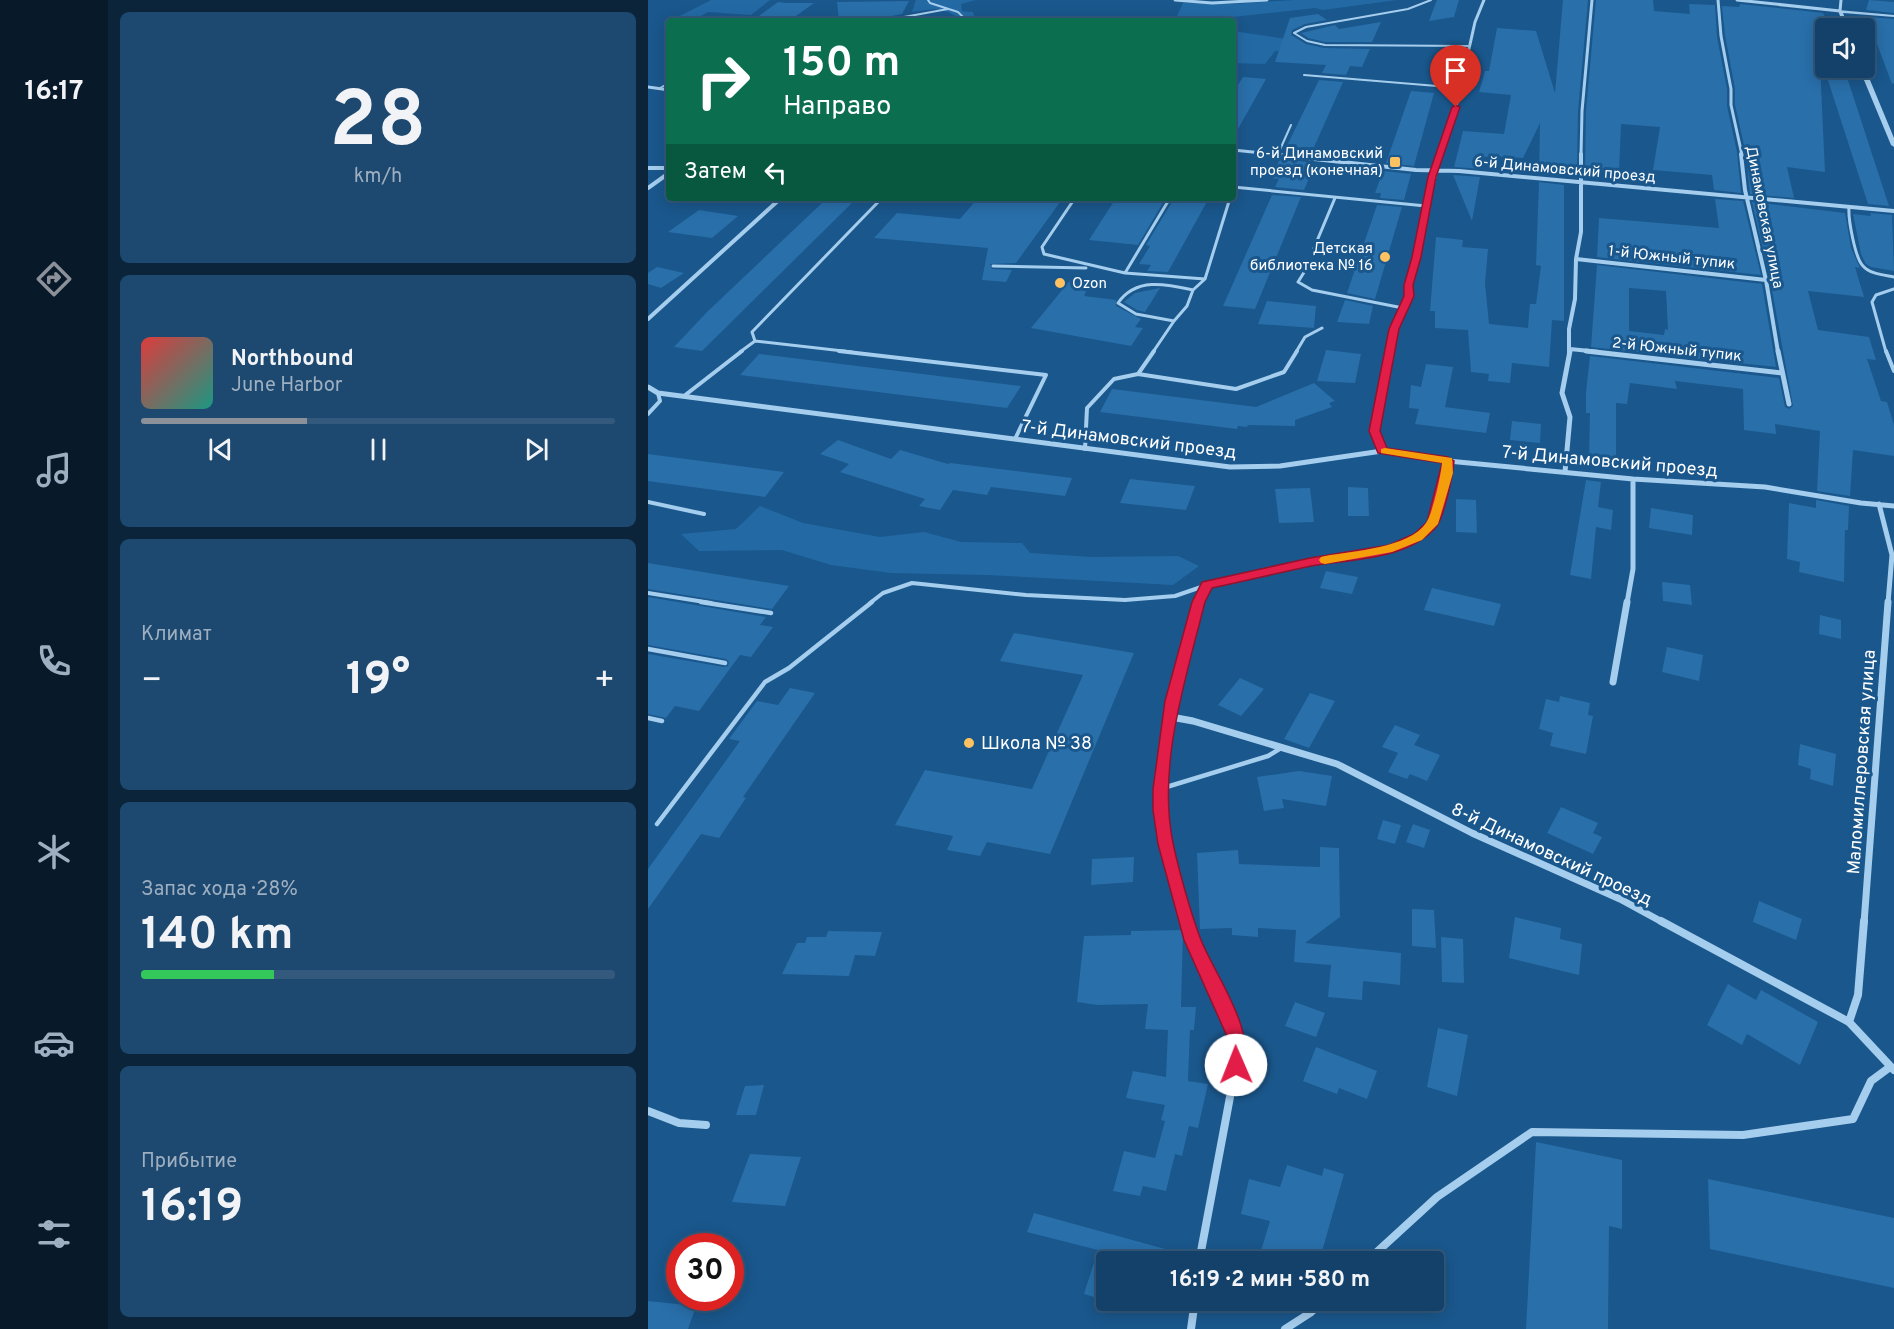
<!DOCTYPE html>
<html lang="ru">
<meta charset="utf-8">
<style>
body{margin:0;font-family:Overpass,sans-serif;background:#1d486f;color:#f1f3f6;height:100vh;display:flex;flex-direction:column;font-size:22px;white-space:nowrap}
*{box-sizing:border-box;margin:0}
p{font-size:20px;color:#9dafc0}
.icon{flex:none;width:33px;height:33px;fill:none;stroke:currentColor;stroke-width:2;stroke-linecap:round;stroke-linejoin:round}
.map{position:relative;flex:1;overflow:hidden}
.side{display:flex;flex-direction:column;gap:12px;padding:12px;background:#0b243a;width:540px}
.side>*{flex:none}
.guide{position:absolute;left:18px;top:18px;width:570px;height:183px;border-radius:6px;box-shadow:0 3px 15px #0003,0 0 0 2px #335a7d;background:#0b6e4f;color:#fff;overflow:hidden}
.controls{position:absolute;left:1167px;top:18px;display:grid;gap:12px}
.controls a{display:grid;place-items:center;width:60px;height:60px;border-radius:6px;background:#144169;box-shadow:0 3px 15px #0003,0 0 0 2px #335a7d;font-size:30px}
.speed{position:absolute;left:18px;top:1233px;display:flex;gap:12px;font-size:30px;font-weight:700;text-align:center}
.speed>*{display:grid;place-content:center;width:78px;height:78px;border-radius:50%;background:#144169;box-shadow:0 3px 15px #0003,0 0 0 2px #335a7d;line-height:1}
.speed .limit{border:9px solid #d22;background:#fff;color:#111}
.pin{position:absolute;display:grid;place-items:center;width:51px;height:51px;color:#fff;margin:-62px -26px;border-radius:50% 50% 50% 0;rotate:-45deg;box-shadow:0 0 6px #0007}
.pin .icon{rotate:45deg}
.me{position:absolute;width:66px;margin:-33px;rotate:359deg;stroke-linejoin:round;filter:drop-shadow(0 0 4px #0008)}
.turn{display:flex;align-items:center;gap:21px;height:126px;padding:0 18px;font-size:27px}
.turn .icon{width:78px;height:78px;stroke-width:2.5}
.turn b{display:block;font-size:42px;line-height:51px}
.then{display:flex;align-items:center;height:57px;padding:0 18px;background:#0003;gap:12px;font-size:22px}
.big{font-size:45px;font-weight:700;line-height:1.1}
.side .tile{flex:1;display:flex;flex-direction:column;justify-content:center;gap:9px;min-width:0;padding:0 21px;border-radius:9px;background:#1d486f}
.side .dial{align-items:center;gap:0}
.dial b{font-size:78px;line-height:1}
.song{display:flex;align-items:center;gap:18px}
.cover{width:72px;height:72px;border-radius:9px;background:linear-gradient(135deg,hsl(0 70% 55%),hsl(170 70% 35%))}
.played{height:6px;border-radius:3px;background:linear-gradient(90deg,#8c9099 35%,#335a7d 35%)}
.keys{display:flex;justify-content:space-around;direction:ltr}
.heat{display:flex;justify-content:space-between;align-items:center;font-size:33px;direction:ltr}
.charge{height:9px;border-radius:4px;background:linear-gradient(90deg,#34c759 28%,#335a7d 0)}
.trip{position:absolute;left:448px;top:1251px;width:348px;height:60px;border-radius:6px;background:#144169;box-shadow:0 3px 15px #0003,0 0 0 2px #335a7d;font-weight:700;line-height:60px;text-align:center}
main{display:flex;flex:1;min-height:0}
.tab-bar{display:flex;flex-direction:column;width:108px;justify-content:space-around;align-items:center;background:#081a2a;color:#9dafc0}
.tab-bar .icon{width:42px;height:42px}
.tab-bar .current{color:#8c9099}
.tab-bar b{font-size:27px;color:#f1f3f6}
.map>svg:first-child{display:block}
.green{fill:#236aa5}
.building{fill:#296faa;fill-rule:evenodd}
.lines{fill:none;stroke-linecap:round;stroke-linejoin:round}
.service-far3{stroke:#a5cded;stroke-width:2}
.service-far2{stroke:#a5cded;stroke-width:3}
.service-far1{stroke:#a5cded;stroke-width:4}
.service{stroke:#a5cded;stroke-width:4.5}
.minor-far4{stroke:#a5cded;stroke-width:3}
.minor-far3{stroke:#a5cded;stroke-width:4}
.minor-far2{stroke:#a5cded;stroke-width:5}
.minor-far1{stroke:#a5cded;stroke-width:7}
.minor{stroke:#a5cded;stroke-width:8}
.tertiary{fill:#a5cded;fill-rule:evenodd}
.route{fill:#e11d48;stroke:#92132f;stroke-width:1.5}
.slow{fill:#f59e0b}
.poi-dot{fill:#ffc262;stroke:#1a578c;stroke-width:2}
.labels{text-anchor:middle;stroke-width:6;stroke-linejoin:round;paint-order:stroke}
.far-poi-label{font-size:15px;fill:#fff;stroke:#1a578c;text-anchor:end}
.far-street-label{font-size:15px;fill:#fff;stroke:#1a578c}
.street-label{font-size:18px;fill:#fff;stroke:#1a578c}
.poi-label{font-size:18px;fill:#fff;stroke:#1a578c;text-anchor:start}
</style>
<main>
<nav class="tab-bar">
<b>16:17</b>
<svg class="icon current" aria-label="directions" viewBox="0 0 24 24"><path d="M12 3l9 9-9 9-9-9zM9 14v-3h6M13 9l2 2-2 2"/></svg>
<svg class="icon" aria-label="music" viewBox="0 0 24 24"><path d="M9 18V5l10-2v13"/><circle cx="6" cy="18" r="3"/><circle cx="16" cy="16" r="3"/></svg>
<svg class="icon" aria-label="phone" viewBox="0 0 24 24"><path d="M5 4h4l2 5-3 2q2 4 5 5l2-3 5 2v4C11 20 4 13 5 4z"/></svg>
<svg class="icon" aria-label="climate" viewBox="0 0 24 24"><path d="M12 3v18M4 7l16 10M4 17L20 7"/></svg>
<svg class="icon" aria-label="car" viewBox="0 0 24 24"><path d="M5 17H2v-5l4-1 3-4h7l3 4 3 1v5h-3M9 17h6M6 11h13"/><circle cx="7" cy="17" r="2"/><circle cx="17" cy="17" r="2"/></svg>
<svg class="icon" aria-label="filters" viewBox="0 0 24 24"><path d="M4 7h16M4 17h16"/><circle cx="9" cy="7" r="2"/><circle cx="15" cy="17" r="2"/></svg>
</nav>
<section class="side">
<div class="tile dial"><b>28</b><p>km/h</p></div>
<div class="tile">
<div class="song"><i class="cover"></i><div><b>Northbound</b><p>June Harbor</p></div></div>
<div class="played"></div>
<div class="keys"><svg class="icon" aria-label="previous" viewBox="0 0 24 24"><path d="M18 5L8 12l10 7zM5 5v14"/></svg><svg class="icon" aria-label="pause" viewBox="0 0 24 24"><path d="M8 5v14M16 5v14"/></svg><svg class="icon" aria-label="next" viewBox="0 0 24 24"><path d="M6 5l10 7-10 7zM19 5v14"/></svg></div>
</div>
<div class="tile"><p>Климат</p>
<div class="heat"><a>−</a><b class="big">19°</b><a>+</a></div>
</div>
<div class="tile"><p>Запас хода · 28%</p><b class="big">140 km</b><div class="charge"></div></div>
<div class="tile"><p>Прибытие</p><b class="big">16:19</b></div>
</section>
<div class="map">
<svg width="1246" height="1329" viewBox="0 0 1246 1329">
<rect width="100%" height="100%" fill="#1a578c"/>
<path class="green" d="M63 0H122L103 15 60 12 44 21H22Z
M268 0H328L313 4 314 11 325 12 327 19H372L371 21H317L300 12 287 9 264 12Z
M646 0H749L675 10 667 8 584 17 583 21H445L447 18 527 20 535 3 586 4Z
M585 31 645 40 650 50 627 51 617 64 585 63Z
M112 506 155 523 232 537 276 532 313 542 374 543 382 553 444 557 530 556 551 566 525 585 340 575 243 573 183 565 134 550 51 551 33 534 88 529Z"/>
<path class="building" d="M789 0H811L806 17 781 21Z
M915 0H940L930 111 929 169 916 168V176L891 174 892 123 875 158 844 156 836 157 834 169 806 167 815 131 856 134 863 95 831 92 837 71H841L849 28 888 31 907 93Z
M948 0H1005L1006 11 1042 14 1041 4 1067 5 1069 37 1079 89V106L1089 152 1093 193 1066 190 1064 175 1005 170 1012 127 973 124 971 173 937 170 938 111Z
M1221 0 1246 2V13L1218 10Z
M261 1 254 14 233 18 231 21H191L189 2Z
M130 2 137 3H166L141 21H104Z
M1092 4 1175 13 1178 19V64L1172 65 1177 172 1139 167 1146 198 1102 194 1098 154 1087 105V89L1077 35 1074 6 1091 7Z
M670 14 679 20 657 24 644 30 643 35 658 44 676 48 722 49 714 67 702 66 698 75 674 73 678 65 627 62 642 18Z
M1219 17 1246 19V83L1244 84Z
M733 22 724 42H677L660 38 653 33 687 25 691 29Z
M1176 68H1196L1241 206 1220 204Z
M595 77 618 79 585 138V93Z
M671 80 695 82 663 154 636 152Z
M763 91 786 93 766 166 738 163Z
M632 159 659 162 657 168 665 169 656 190 627 187 631 179 623 178Z
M735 171 763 174 756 200 732 198 733 193H727Z
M805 175 832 177 824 221Z
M891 182 916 185V321L904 320 901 367 864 363 862 383 840 381 841 374 823 372 820 330 787 328V311H782L788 237 815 240 814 247 840 249 837 283 841 324 880 328 882 304H888L893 266 888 265Z
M624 195 653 197 607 309 575 306Z
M182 198H209L54 351 26 347 60 311 174 203Z
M330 198H415L368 263 342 264 344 269 364 270 358 282 334 280 340 248 226 238 249 213 312 219Z
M468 198 516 201 490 245 441 240Z
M530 198H561L520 272 499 271 503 265 491 264 502 246 498 245 524 202H528Z
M1067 199 1095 201 1113 275 949 257 951 218 1071 228Z
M1104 202 1197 213 1203 248 1212 268 1207 267 1216 297 1160 291 1170 330 1221 337 1228 360 1219 359 1233 401 1239 402 1246 425V456L1205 450 1202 496 1169 491 1172 431 1127 424 1128 434 1096 430 1095 389 1027 381 1029 389 982 383 979 404 968 403V460L941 457 942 413H938V392L942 356 1131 378 1137 407 1141 409 1145 406 1122 279Z
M729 205 754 207 727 299 699 293Z
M51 210 90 216 64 238 20 232Z
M1222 213 1244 215 1246 271 1223 267 1218 264 1213 254 1205 214 1223 216Z
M949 265 1114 284 1128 367 943 347ZM981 288 1018 291 1020 330 1017 329 1016 335 981 331Z
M9 267 36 273 13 288 0 284V273Z
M424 278 444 279 436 296 468 300V306L493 319 487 327 495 328 483 346 383 328Z
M512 288 497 312 489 310 476 302 487 293Z
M697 300 725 306 721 324 689 322Z
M619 301 668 306 666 328 610 324Z
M678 350 713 354 707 383 669 381Z
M111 354 373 386 359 408 92 375Z
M778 364 805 367 797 407 842 413 838 433 767 424 771 409 761 408 763 385 773 387Z
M666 383 687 401 681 403 684 407 647 420V426L600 425 599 427 590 426 589 429 452 412 464 389 608 407Z
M864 421 893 424 892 443 862 440Z
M190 440 243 459 252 450 300 464 302 463 424 478 417 496 343 487 339 495 305 490 292 510 271 506 277 499 192 472 201 464 172 454Z
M0 454 136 472 117 497 0 481Z
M482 479 509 482 547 486 538 510 472 503Z
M938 480 953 482 950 507 965 510 963 530 948 527 943 579 922 575Z
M700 487 720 488 721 516H700Z
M662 488 666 522 631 523 627 489Z
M808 499 828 500 829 533 808 532Z
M1168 500 1201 506 1200 530H1197L1196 582 1151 572 1152 562 1139 559 1141 503 1168 508Z
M1003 508 1045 515 1044 535 1001 528Z
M0 563 141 586 124 609 0 589Z
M678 571 710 577 704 594 672 588Z
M1014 582 1042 585 1044 605 1015 601Z
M784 588 853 604 846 626 776 610Z
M0 597 118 617 112 625 125 627 103 657 92 655 51 711 27 706 18 718 0 714V654L76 667 80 666 81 662 78 659 0 645Z
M1172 615 1193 620V639L1171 634Z
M366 633 486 653 402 854 339 842 332 856 299 850 305 836 247 825 277 770 384 789 435 675 352 661Z
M1019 647 1055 655 1051 681 1014 672Z
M592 678 616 689 593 716 570 705Z
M142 688 167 693 95 797 98 798 71 838 53 834 0 909V869L92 741 81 739 109 701 130 705Z
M662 693 687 701 661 748 636 739Z
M912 696 942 703 940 715 945 716 938 754 902 746 905 733 891 729 898 699 911 702Z
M747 725 772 735 766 745 792 755 779 781 762 774 759 779 740 772 750 753 734 747Z
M1152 744 1188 754 1185 786 1162 779 1163 769 1150 765Z
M651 771 684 776 678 806 634 799 636 808 616 811 609 777Z
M913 807 950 823 945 833 954 837 945 854 899 833Z
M735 820 753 825 747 844 729 839Z
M765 824 782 830 776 848 758 842Z
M672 847 691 848 692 917 657 943 753 953 752 985 715 981 714 1000 680 997 683 965 646 962 648 930 610 928V937L584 935V928L552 929 549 853 590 850 591 864 672 867Z
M486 857 485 882 443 885 444 859Z
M1111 901 1154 919 1148 940 1105 922Z
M764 909 786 910 788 948 764 946Z
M867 917 913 928 912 939 934 944 931 975 861 958Z
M535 930 533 1007H548L546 1030H542L540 1081 560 1084 550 1128 541 1126 534 1156 527 1154 518 1191 495 1186 492 1196 465 1191 476 1151 507 1158 517 1121 513 1120 517 1105 478 1098 485 1071 518 1077 520 1030 497 1029 500 1004 449 1005 429 1002 436 936 483 935V931Z
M180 931 234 932 227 956 207 955 201 976 134 974 149 943H157L159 937H178Z
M793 937 815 939 816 983 794 982Z
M1080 984 1108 1000 1113 990 1170 1022 1152 1065 1099 1034 1094 1045 1059 1025Z
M647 1002 677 1013 668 1037 637 1026Z
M790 1028 820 1035 809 1096 779 1087Z
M668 1047 729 1071 719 1099 691 1088 689 1094 655 1081Z
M116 1085 108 1115H88L97 1086Z
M888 1142 974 1160V1229L961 1226 960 1329H878Z
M102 1154 153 1157 137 1206 84 1202Z
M639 1165 674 1176 676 1168 696 1174 671 1262H633L612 1254 622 1221 593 1214 601 1179 632 1187Z
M1060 1179 1246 1218V1288L1062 1249Z
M386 1213 539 1255 538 1262H459V1301L436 1294 450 1250 379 1232Z
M0 1301 48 1306 40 1329H0Z"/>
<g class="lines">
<path class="service-far3" d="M280 0 282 3 310 12 316 18 313 21
M783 0 760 9 658 27 646 33 659 41 677 45 822 46
M234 21 300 9
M656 75 813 88
M12 88 21 83
M630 154 643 125"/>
<path class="service-far2" d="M585 187 778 206
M427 198 394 247 396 254 477 273 557 279
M1201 207C1200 219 1207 258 1215 266 1222 274 1236 275 1246 277
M666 248 687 198
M345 266 438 268
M660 266 650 282 664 290 755 308
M477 273 522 198
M526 321 539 306 545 290 557 279 582 198
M107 341 104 332 234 198
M92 352 107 341 204 352
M505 352 526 321 488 314 470 303C488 277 518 284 545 290
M648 352 657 337 674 328
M1238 352 1224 302 1228 295 1246 289"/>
<path class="service-far1" d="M191 351 398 375 367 439
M1238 351 1246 371
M490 374 588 389 636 372 649 351
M36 396 94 351
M0 414 12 401 10 393
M437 449 439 408 466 379 490 374 506 351
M0 502 56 514
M0 593 63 603
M222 603 235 593 264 583 378 595 477 600 527 596 559 585"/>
<path class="service" d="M53 602 123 613
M0 649 77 663
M0 718 14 721
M512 789 620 756 633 748
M9 824 117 682 141 668 224 602"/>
<path class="minor-far4" d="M527 0 564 3 619 0
M1070 0 1073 36 1083 89V105L1094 155
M1089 0 1192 11 1193 0
M0 87 21 90
M585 150 634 155
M791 155 808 107 827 22 836 0
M933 155 934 111 944 0"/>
<path class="minor-far3" d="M620 154 768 170 811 171 1246 211
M1093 154 1097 190 1118 280 1130 352
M0 168H21
M0 188 21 173
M928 259 1118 280
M0 319 133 198
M922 349 951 352
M742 352 746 329 761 296V284L792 154
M921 352V329L927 299 928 259 933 232V154"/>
<path class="minor-far2" d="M938 351 1134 373
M1130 351 1141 404
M0 387 10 393 582 467 632 466 734 451 800 461 985 479 1117 487 1213 503 1246 506
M734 451 727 431 742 351
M917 472 922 417 914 393 922 351
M1231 504 1244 555 1240 603
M551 603 559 585 661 562 744 548 770 537 784 524 799 473 800 461
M979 603 985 569V479"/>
<path class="minor-far1" d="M965 682 979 602
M523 717 545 721 689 764 824 833 972 899 1016 923
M540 923 518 844 512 810 514 768 522 732 524 701 551 602
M1216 923 1240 602"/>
<path class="minor" d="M540 921 545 940 587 1034 588 1065 551 1262
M1013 921 1201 1022 1246 1070
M1201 1022 1210 995 1216 921
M0 1111 31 1123 58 1125
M718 1262 789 1197 884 1132 1095 1135 1205 1119 1223 1081 1242 1067
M543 1329 547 1300
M637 1329 662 1313 676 1300"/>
<path class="tertiary" d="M1190 10 1246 15V17L1195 13 1201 28H1196Z
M1211 68H1217L1246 138V147L1243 145Z"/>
</g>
<path class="route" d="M808 105 812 107 788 177 773 257 765 285 766 296 751 329 732 431 739 448 800 457 806 461C805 474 796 518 788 527 760 560 703 559 663 566 630 573 597 581 564 588L557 602C538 678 509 765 525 843 531 871 543 914 553 940 567 975 610 1032 594 1071L588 1073 581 1071 579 1065 578 1034 536 940 510 844 505 810V789L517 701 544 602 554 582 662 558 741 545 766 534 779 522 794 463 730 453 721 431 741 329 756 296V285L764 257 780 177 804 107Z"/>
<path class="slow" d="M737 448 804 458 805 473 790 524 774 540 744 552 677 564 673 563 671 560 673 557 677 556C705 551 761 548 778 523 785 513 793 475 794 463L733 453V449Z"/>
<g class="poi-dot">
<rect x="741" y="156" width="12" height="12" rx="3"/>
<circle cx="737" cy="257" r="6"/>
<circle cx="412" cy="283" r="6"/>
<circle cx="321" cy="743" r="6"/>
</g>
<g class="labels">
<g class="far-poi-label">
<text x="735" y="158">6-й Динамовский<tspan x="735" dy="17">проезд (конечная)</tspan></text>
<text x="725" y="253">Детская<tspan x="725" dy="17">библиотека № 16</tspan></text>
<text x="424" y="288" text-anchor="start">Ozon</text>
</g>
<g class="far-street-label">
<text transform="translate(917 169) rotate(5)" y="5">6-й Динамовский проезд</text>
<text transform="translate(1117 217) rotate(79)" y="5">Динамовская улица</text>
<text transform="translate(1024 257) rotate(6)" y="5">1-й Южный тупик</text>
<text transform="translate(1029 349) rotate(6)" y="5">2-й Южный тупик</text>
</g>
<g class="street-label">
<text transform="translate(481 439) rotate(7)" y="6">7-й Динамовский проезд</text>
<text transform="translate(962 461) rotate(5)" y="6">7-й Динамовский проезд</text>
<text transform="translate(1213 762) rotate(-86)" y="6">Маломиллеровская улица</text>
<text transform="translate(904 854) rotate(25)" y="6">8-й Динамовский проезд</text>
</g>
<g class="poi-label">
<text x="333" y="749">Школа № 38</text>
</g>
</g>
</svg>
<div class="controls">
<a><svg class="icon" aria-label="sound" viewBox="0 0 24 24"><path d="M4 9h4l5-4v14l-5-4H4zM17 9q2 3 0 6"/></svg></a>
</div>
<div class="speed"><div class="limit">30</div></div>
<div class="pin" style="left:808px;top:107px;background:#d93025"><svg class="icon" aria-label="arrive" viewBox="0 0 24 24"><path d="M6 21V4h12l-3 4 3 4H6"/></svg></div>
<svg class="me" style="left:588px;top:1065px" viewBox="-20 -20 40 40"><circle r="19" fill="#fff"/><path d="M0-13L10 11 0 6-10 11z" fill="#e11d48"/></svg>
<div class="trip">16:19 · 2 мин · 580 m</div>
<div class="guide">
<div class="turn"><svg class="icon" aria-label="right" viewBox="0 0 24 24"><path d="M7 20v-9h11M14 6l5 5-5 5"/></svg><div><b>150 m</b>Направо</div></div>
<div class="then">Затем<svg class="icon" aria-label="left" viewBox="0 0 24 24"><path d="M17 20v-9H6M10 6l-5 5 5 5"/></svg></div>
</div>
</div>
</main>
